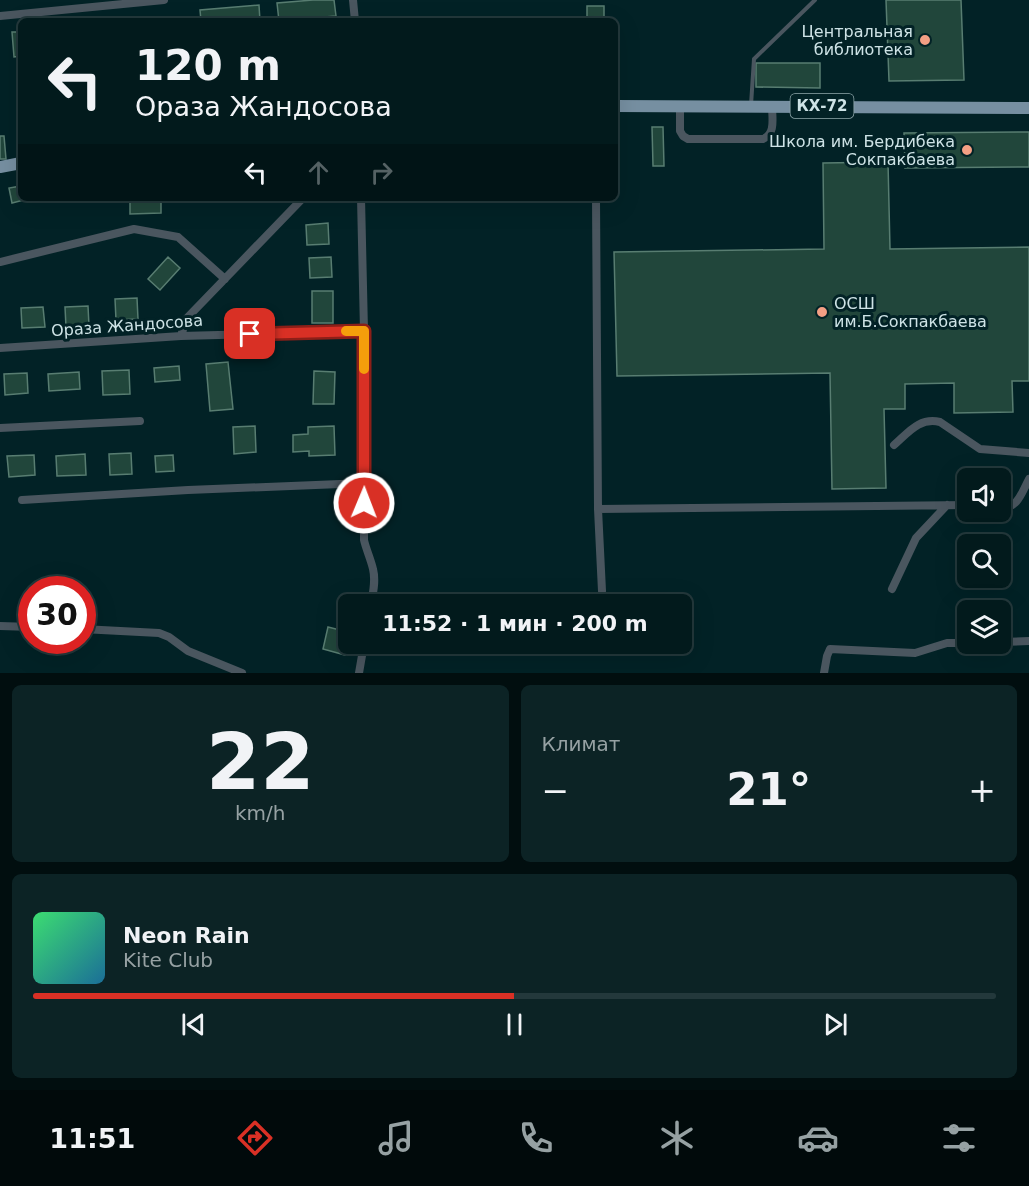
<!DOCTYPE html>
<html lang="ru">
<meta charset="utf-8">
<style>
body{margin:0;font-family:"DejaVu Sans",sans-serif;background:#0c2325;color:#f1f3f6;height:100vh;display:flex;flex-direction:column;font-size:22px;white-space:nowrap}
*{box-sizing:border-box;margin:0}
p{font-size:20px;color:#96a1a3}
.icon{flex:none;width:33px;height:33px;fill:none;stroke:currentColor;stroke-width:2;stroke-linecap:round;stroke-linejoin:round}
.map{position:relative;height:673px;overflow:hidden}
.side{display:flex;flex-direction:column;gap:12px;padding:12px;background:#010e0f;flex:1}
.side>*{flex:none}
.guide{position:absolute;left:18px;top:18px;width:600px;height:183px;border-radius:9px;box-shadow:0 6px 24px #0002,0 0 0 2px #23383b;background:#021a1c;color:#f1f3f6;overflow:hidden}
.controls{position:absolute;left:957px;top:468px;display:grid;gap:12px}
.controls a{display:grid;place-items:center;width:54px;height:54px;border-radius:9px;background:#021a1c;box-shadow:0 6px 24px #0002,0 0 0 2px #23383b;font-size:30px}
.speed{position:absolute;left:18px;top:576px;display:flex;gap:12px;font-size:30px;font-weight:700;text-align:center}
.speed>*{display:grid;place-content:center;width:78px;height:78px;border-radius:50%;background:#021a1c;box-shadow:0 6px 24px #0002,0 0 0 2px #23383b;line-height:1}
.speed .limit{border:9px solid #d22;background:#fff;color:#111}
.pin{position:absolute;display:grid;place-items:center;width:51px;height:51px;color:#fff;margin:-26px;border-radius:12px;box-shadow:0 3px 9px #0006}
.me{position:absolute;width:66px;margin:-33px;rotate:1deg;stroke-linejoin:round;filter:drop-shadow(0 0 4px #0008)}
.turn{display:flex;align-items:center;gap:21px;height:126px;padding:0 18px;font-size:27px}
.turn .icon{width:78px;height:78px;stroke-width:2.5}
.turn b{display:block;font-size:42px;line-height:51px}
.lanes{display:flex;align-items:center;height:57px;padding:0 18px;background:#0003;justify-content:center;gap:30px;direction:ltr}
.lanes .off{opacity:.35}
.big{font-size:45px;font-weight:800;line-height:1.1}
.side .widget{flex:1;display:flex;flex-direction:column;justify-content:center;gap:9px;min-width:0;padding:0 21px;border-radius:9px;background:#0c2325}
.side .dial{align-items:center;gap:0}
.dial b{font-size:78px;line-height:1}
.song{display:flex;align-items:center;gap:18px}
.cover{width:72px;height:72px;border-radius:9px;background:linear-gradient(135deg,hsl(140 70% 55%),hsl(200 70% 35%))}
.played{height:6px;border-radius:3px;background:linear-gradient(90deg,#d93025 50%,#23383b 50%)}
.keys{display:flex;justify-content:space-around;direction:ltr}
.heat{display:flex;justify-content:space-between;align-items:center;font-size:33px;direction:ltr}
.side .tiles{flex:1;display:grid;gap:12px;grid-template-columns:1fr 1fr}
.widget:last-child{grid-column:span 2}
.trip{position:absolute;left:338px;top:594px;width:354px;height:60px;border-radius:9px;background:#021a1c;box-shadow:0 6px 24px #0002,0 0 0 2px #23383b;font-weight:800;line-height:60px;text-align:center}
.dock{display:flex;height:96px;justify-content:space-around;align-items:center;background:#010a0b;color:#96a1a3}
.dock .icon{width:42px;height:42px}
.dock .current{color:#d93025}
.dock b{font-size:27px;color:#f1f3f6}
.map>svg:first-child{display:block}
.building{fill:#21463b;stroke:#587d71;stroke-width:1.5}
.lines{fill:none;stroke-linecap:round;stroke-linejoin:round}
.service{stroke:#4a565f;stroke-width:4}
.minor{stroke:#4a565f;stroke-width:8}
.primary{stroke:#768fa1;stroke-width:12}
.route-casing{stroke:#8d1f18;stroke-width:15}
.route{stroke:#d93025;stroke-width:10}
.slow{stroke:#f59e0b;stroke-width:10}
.poi-dot{fill:#f39f84;stroke:#022226;stroke-width:2}
.labels{text-anchor:middle;stroke-width:6;stroke-linejoin:round;paint-order:stroke}
.shield{fill:#022226;stroke:#91a9ac;stroke-width:1.5}
.shield-label{font-size:15px;font-weight:bold;fill:#cee3e6}
.poi-label{font-size:16px;fill:#cee3e6;stroke:#022226;text-anchor:end}
.street-label{font-size:16px;fill:#cee3e6;stroke:#022226}
</style>
<div class="map">
<svg width="1029" height="673" viewBox="0 0 1029 673">
<rect width="100%" height="100%" fill="#022226"/>
<path class="building" d="M313 0H334L336 16 279 21 277 3Z
M886 0H961L964 80 889 81Z
M259 5 260 21H201L200 10Z
M587 6H604V21H587Z
M12 32H21V56L14 57Z
M756 63H820V88L756 87Z
M652 127H663L664 166H653Z
M1029 132V167L905 168 904 133Z
M0 136H4L6 159H0Z
M888 162 890 249 1029 247V381H1012L1013 412 954 413V383L905 384V409H884L886 488 832 489 830 373 617 376 614 252 824 249 823 163Z
M21 186V198H24V200L12 203 9 188Z
M130 198H161V213L130 214Z
M328 223 329 244 307 245 306 225Z
M168 257 180 268 160 290 148 279Z
M331 257 332 277 310 278 309 258Z
M312 291H333V323H312Z
M137 298 138 319 116 320 115 299Z
M88 306 89 326 66 327 65 307Z
M43 307 45 327 22 328 21 308Z
M228 362 233 409 210 411 206 364Z
M179 366 180 380 155 382 154 368Z
M129 370 130 394 103 395 102 371Z
M314 371 335 372 334 404H313Z
M79 372 80 389 49 391 48 374Z
M27 373 28 393 5 395 4 374Z
M255 426 256 452 234 454 233 427Z
M334 426 335 455 309 456V451L293 452V435L308 434V427Z
M131 453 132 474 110 475 109 454Z
M85 454 86 475 57 476 56 456Z
M34 455 35 475 9 477 7 456Z
M173 455 174 471 156 472 155 456Z
M328 627 348 632V644L345 655 323 649Z"/>
<g class="lines">
<path class="service" d="M751 105 754 59 815 0"/>
<path class="minor" d="M353 0 355 21
M0 16 164 0
M680 105V131L683 136 688 139H763C776 134 772 118 772 106
M361 198 364 331V540C366 549 371 560 373 569 376 581 373 593 371 604
M596 198 598 509 602 591
M0 262 134 229 178 237 225 279
M181 336 186 319 303 198
M0 348 181 336 364 331
M0 428 140 421
M894 445C908 433 919 417 940 422L980 449 1029 453
M22 500 188 490 365 483
M598 509 968 505
M1000 511C1020 504 1020 496 1029 479
M892 589 916 538 947 505
M0 626 32 627
M82 629 159 633 169 637 188 651 242 673
M1000 642 1029 641
M359 673 364 644
M824 673 827 656 830 649 915 653 947 643H968"/>
<path class="primary" d="M615 106 1029 108
M0 167 21 163"/>
</g>
<g class="lines">
<g class="route-casing">
<path id="route" d="M250 334 364 331V503"/>
</g>
<use href="#route" class="route"/>
<path class="slow" d="M346 331H364V369"/>
</g>
<g class="poi-dot">
<circle cx="925" cy="40" r="6"/>
<circle cx="967" cy="150" r="6"/>
<circle cx="822" cy="312" r="6"/>
</g>
<g class="labels">
<rect class="shield" x="790.5" y="94" width="63" height="24" rx="4.5"/>
<g class="shield-label">
<text x="822" y="111">КХ-72</text>
</g>
<g class="poi-label">
<text x="913" y="37">Центральная<tspan x="913" dy="18">библиотека</tspan></text>
<text x="955" y="147">Школа им. Бердибека<tspan x="955" dy="18">Сокпакбаева</tspan></text>
<text x="834" y="309" text-anchor="start">ОСШ<tspan x="834" dy="18">им.Б.Сокпакбаева</tspan></text>
</g>
<g class="street-label">
<text transform="translate(127 325) rotate(-4)" y="6">Ораза Жандосова</text>
</g>
</g>
</svg>
<div class="controls">
<a><svg class="icon" aria-label="sound" viewBox="0 0 24 24"><path d="M4 9h4l5-4v14l-5-4H4zM17 9q2 3 0 6"/></svg></a>
<a><svg class="icon" aria-label="search" viewBox="0 0 24 24"><circle cx="10" cy="10" r="6"/><path d="M15 15l6 6"/></svg></a>
<a><svg class="icon" aria-label="layers" viewBox="0 0 24 24"><path d="M12 4l9 5-9 5-9-5zM3 14l9 5 9-5"/></svg></a>
</div>
<div class="speed"><div class="limit">30</div></div>
<div class="pin" style="left:250px;top:334px;background:#d93025"><svg class="icon" aria-label="arrive" viewBox="0 0 24 24"><path d="M6 21V4h12l-3 4 3 4H6"/></svg></div>
<svg class="me" style="left:364px;top:503px" viewBox="-20 -20 40 40"><circle r="17" fill="#d93025" stroke="#fff" stroke-width="3"/><path d="M0-11L8 9 0 5-8 9z" fill="#fff"/></svg>
<div class="trip">11:52 · 1 мин · 200 m</div>
<div class="guide">
<div class="turn"><svg class="icon" aria-label="left" viewBox="0 0 24 24"><path d="M17 20v-9H6M10 6l-5 5 5 5"/></svg><div><b>120 m</b>Ораза Жандосова</div></div>
<div class="lanes"><svg class="icon" aria-label="left" viewBox="0 0 24 24"><path d="M17 20v-9H6M10 6l-5 5 5 5"/></svg><svg class="icon off" aria-label="ahead" viewBox="0 0 24 24"><path d="M12 20V5M6 11l6-6 6 6"/></svg><svg class="icon off" aria-label="right" viewBox="0 0 24 24"><path d="M7 20v-9h11M14 6l5 5-5 5"/></svg></div>
</div>
</div>
<section class="side">
<div class="tiles">
<div class="widget dial"><b>22</b><p>km/h</p></div>
<div class="widget"><p>Климат</p>
<div class="heat"><a>−</a><b class="big">21°</b><a>+</a></div>
</div>
<div class="widget">
<div class="song"><i class="cover"></i><div><b>Neon Rain</b><p>Kite Club</p></div></div>
<div class="played"></div>
<div class="keys"><svg class="icon" aria-label="previous" viewBox="0 0 24 24"><path d="M18 5L8 12l10 7zM5 5v14"/></svg><svg class="icon" aria-label="pause" viewBox="0 0 24 24"><path d="M8 5v14M16 5v14"/></svg><svg class="icon" aria-label="next" viewBox="0 0 24 24"><path d="M6 5l10 7-10 7zM19 5v14"/></svg></div>
</div>
</div>
</section>
<nav class="dock">
<b>11:51</b>
<svg class="icon current" aria-label="directions" viewBox="0 0 24 24"><path d="M12 3l9 9-9 9-9-9zM9 14v-3h6M13 9l2 2-2 2"/></svg>
<svg class="icon" aria-label="music" viewBox="0 0 24 24"><path d="M9 18V5l10-2v13"/><circle cx="6" cy="18" r="3"/><circle cx="16" cy="16" r="3"/></svg>
<svg class="icon" aria-label="phone" viewBox="0 0 24 24"><path d="M5 4h4l2 5-3 2q2 4 5 5l2-3 5 2v4C11 20 4 13 5 4z"/></svg>
<svg class="icon" aria-label="climate" viewBox="0 0 24 24"><path d="M12 3v18M4 7l16 10M4 17L20 7"/></svg>
<svg class="icon" aria-label="car" viewBox="0 0 24 24"><path d="M5 17H2v-5l4-1 3-4h7l3 4 3 1v5h-3M9 17h6M6 11h13"/><circle cx="7" cy="17" r="2"/><circle cx="17" cy="17" r="2"/></svg>
<svg class="icon" aria-label="filters" viewBox="0 0 24 24"><path d="M4 7h16M4 17h16"/><circle cx="9" cy="7" r="2"/><circle cx="15" cy="17" r="2"/></svg>
</nav>
